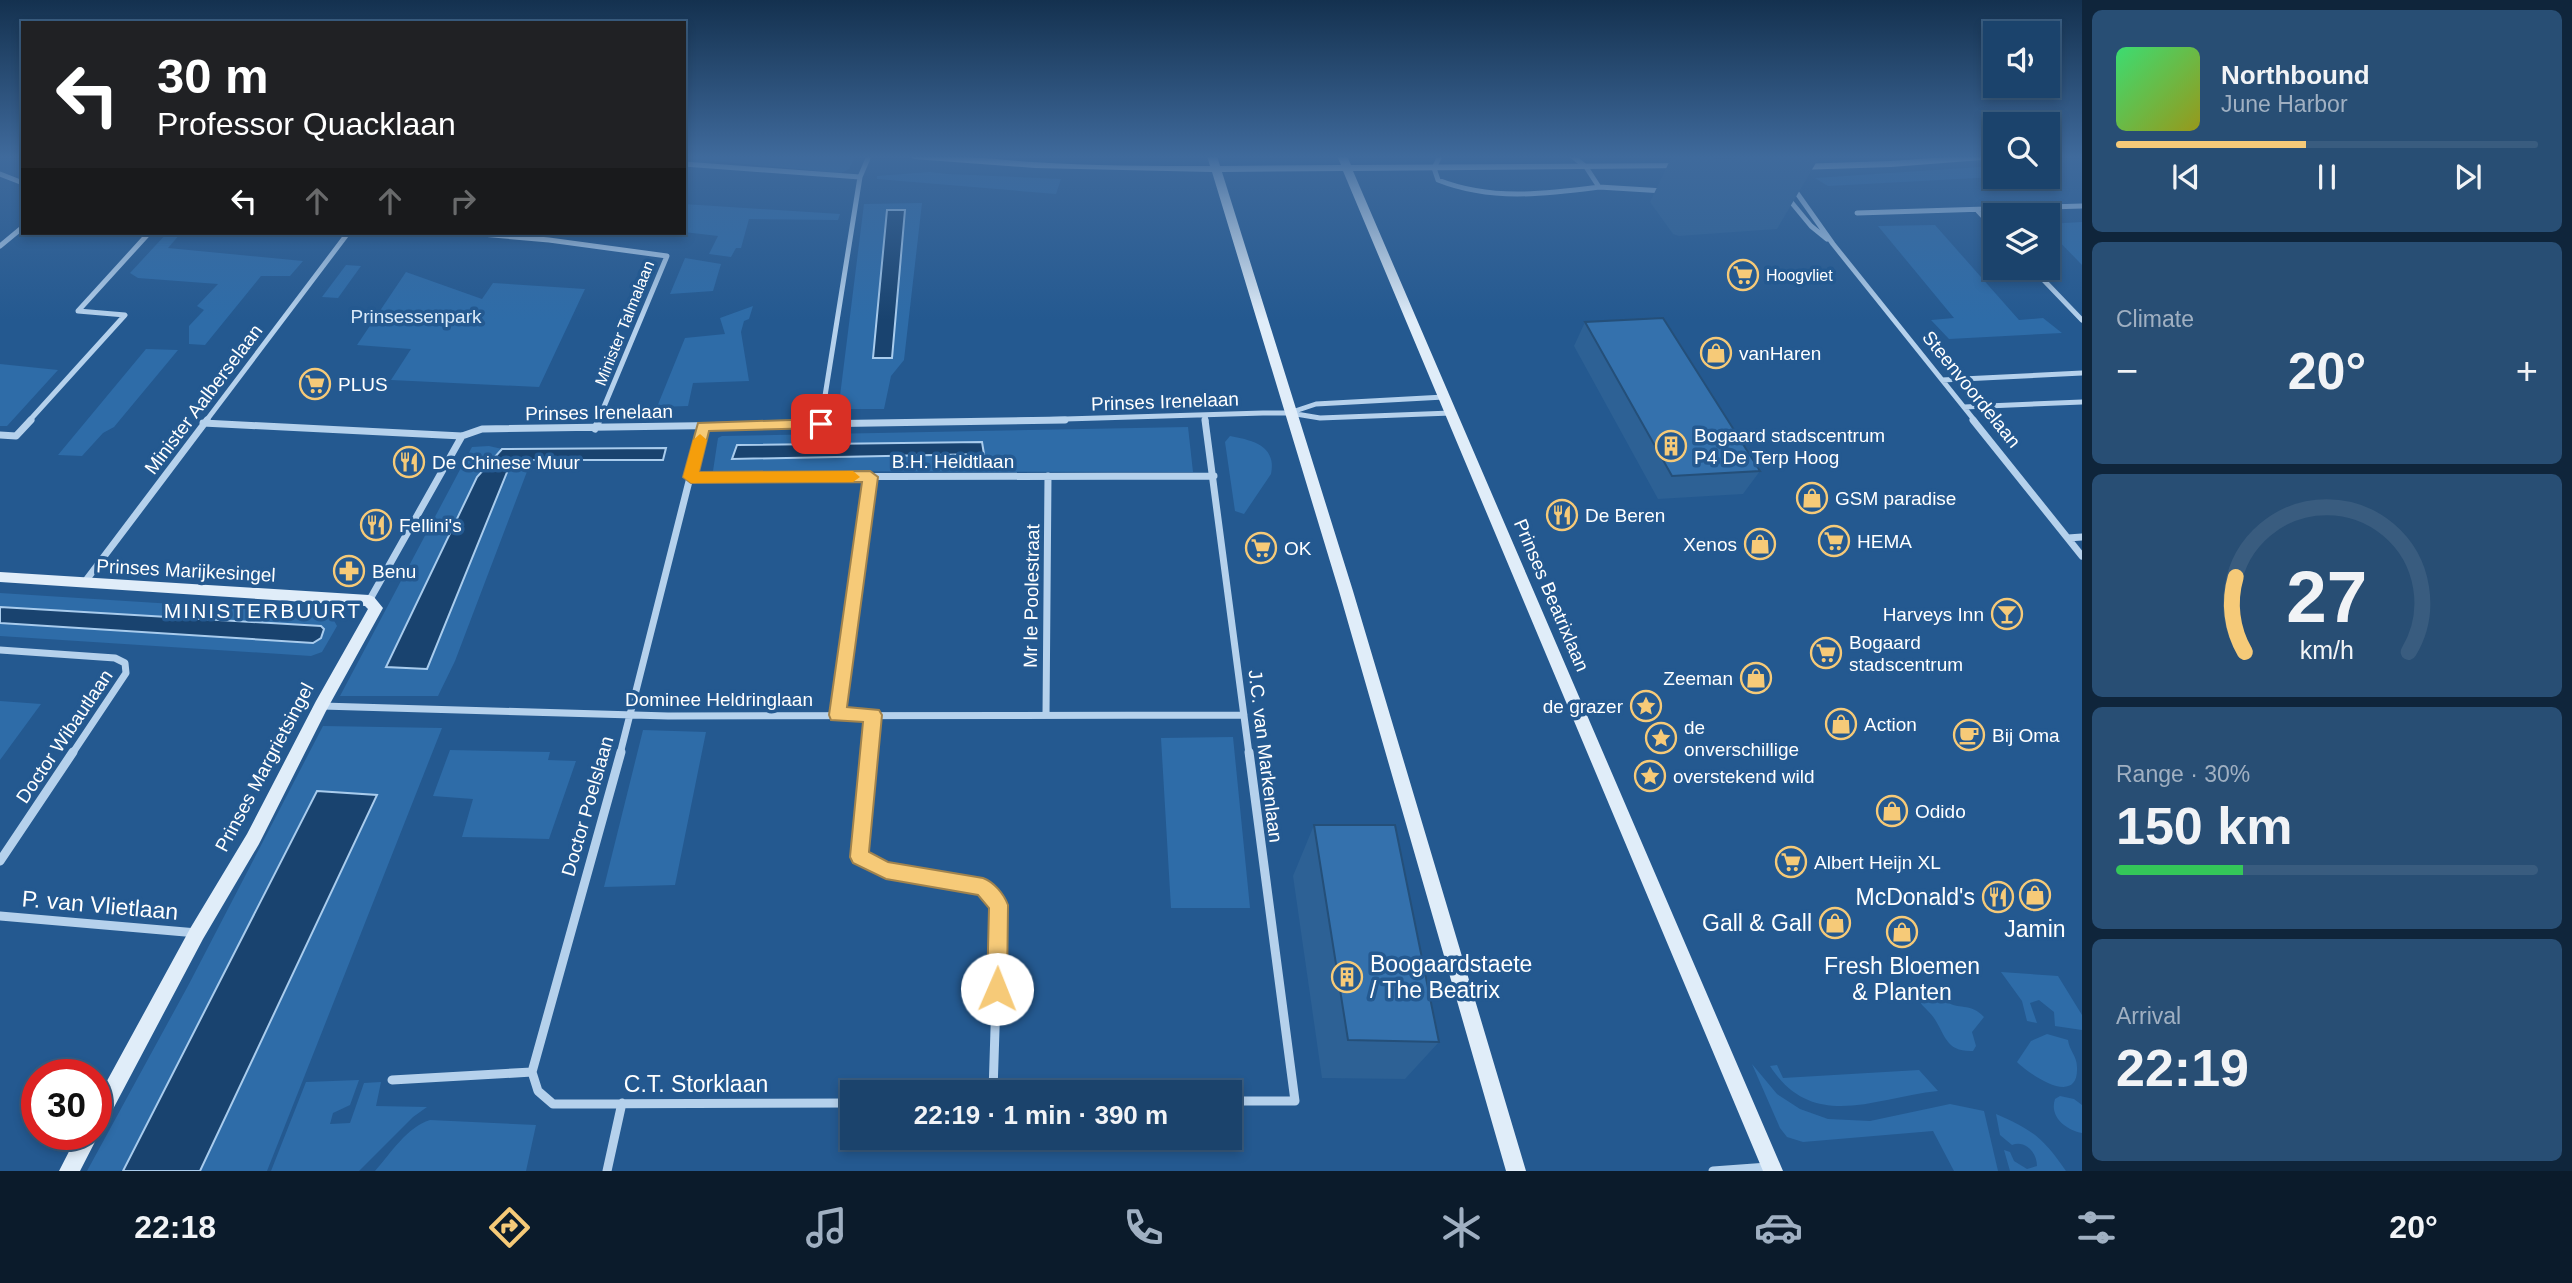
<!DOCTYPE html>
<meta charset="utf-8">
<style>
body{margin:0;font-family:Arial,sans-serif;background:#284e74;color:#f1f3f6;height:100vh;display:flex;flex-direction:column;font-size:26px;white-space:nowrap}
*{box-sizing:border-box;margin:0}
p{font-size:23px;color:#a0b0c2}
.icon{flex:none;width:38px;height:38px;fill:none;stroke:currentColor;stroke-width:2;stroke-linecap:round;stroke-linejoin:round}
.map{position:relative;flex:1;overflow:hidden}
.side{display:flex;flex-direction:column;gap:10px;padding:10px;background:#0f253b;width:490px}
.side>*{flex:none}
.banner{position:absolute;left:21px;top:21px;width:665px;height:214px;border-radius:0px;box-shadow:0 4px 10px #0003,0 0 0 2px #395c7f;background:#202124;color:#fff;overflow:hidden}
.tools{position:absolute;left:1983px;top:21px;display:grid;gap:14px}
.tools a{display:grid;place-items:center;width:77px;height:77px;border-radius:0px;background:#1b436c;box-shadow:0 4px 10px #0003,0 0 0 2px #395c7f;font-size:35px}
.speed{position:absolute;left:21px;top:1059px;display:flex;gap:14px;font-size:35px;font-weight:700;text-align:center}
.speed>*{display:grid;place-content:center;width:91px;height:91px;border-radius:50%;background:#1b436c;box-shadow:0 4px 10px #0003,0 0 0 2px #395c7f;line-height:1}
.speed .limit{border:10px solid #d22;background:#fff;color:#111}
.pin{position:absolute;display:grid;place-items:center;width:60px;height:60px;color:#fff;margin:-30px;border-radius:14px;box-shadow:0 4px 10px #0006}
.me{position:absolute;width:77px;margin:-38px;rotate:1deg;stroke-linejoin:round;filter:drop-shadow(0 0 5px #0008)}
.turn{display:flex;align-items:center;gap:24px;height:147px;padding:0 21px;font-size:32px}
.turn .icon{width:91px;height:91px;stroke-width:2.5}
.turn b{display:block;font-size:49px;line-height:60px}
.lanes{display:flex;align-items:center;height:66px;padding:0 21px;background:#0003;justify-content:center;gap:35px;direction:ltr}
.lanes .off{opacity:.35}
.big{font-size:52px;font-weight:700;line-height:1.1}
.side .widget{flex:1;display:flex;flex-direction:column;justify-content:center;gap:10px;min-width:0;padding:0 24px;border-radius:10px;background:#284e74}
.side .dial{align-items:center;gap:0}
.dial svg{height:182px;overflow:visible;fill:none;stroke:#395c7f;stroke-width:7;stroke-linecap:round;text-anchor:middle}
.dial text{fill:#f1f3f6;stroke:none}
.song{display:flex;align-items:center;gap:21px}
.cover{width:84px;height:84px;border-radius:10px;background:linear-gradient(135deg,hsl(140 70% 55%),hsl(60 70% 35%))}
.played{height:7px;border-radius:4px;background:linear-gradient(90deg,#f6ca78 45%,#395c7f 45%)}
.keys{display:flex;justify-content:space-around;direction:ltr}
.heat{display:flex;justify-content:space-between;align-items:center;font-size:38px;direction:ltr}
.charge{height:10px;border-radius:5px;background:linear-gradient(90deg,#34c759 30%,#395c7f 0)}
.trip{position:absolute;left:840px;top:1080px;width:402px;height:70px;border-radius:0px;background:#1b436c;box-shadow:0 4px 10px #0003,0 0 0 2px #395c7f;font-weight:700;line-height:70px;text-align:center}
.tab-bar{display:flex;height:112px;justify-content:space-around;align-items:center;background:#0b1b2b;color:#a0b0c2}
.tab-bar .icon{width:49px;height:49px}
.tab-bar .current{color:#f6ca78}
.tab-bar b{font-size:32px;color:#f1f3f6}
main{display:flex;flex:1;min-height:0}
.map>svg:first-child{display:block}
.green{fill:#2e6ca8;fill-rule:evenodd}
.water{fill:#19436f;stroke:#a9cced;stroke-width:2}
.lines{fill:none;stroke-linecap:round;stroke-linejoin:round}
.street-far2{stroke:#b5d1ec;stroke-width:5}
.street-far1{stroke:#b5d1ec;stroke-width:7}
.street{stroke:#b5d1ec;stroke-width:9}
.secondary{fill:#e0edf9;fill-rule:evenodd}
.wall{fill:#2d6195}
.building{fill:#3471ad;stroke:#244f79;stroke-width:2}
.route{fill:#f6ca78;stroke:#a0834e;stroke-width:2}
.slow{fill:#f59e0b}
.labels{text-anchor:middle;stroke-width:7;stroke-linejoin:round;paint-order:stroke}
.far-poi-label{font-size:16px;fill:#fff;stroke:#245990;text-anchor:start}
.far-street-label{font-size:16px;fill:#fff;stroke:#245990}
.park-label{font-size:19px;fill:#daeaf9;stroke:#245990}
.poi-label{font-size:19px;fill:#fff;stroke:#245990;text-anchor:start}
.street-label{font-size:19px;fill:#fff;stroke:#245990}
.neighbourhood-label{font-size:21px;letter-spacing:2px;fill:#fff;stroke:#245990}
.near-poi-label{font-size:23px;fill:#fff;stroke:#245990;text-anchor:end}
.near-street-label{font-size:23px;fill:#fff;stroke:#245990}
</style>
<main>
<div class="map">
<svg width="2082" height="1171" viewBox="0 0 2082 1171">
<rect width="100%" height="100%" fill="#245990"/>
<path class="green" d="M684 156H850L854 159 849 169 841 173 684 158Z
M1995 166V177L1828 186 1815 178Z
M930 172 947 174 1061 179 1056 194 877 179V176Z
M922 203 904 360 891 376 884 409H846L839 404 864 204Z
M684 204 840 214 838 220 749 219 741 248H736L731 257 709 254 718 236 684 232Z
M2082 222V265L2048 230V224Z
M1935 225 2019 320 2043 318 2062 333 1949 339 1931 320 1954 318 1878 226Z
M167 233H181L168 248 303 261 290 276H261L205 345 189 344V326L204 310 197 306 218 284 138 278 130 273Z
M685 258 721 264 713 291 670 294Z
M346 265 361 266 338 298 322 297Z
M406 272 482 299 493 283 585 289 539 387 391 380 411 349 357 345Z
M753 306 749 319 744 321 741 332 749 381 693 383 688 406 657 407 685 338 725 334 720 318Z
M146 349 178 350 114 427 103 433 82 456 58 455Z
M0 364 58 370 7 426H0Z
M1188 427 1193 472 713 471 718 438 722 436ZM982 442 732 458 737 445Z
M1230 436C1251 440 1277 445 1271 474L1244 514 1235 511 1225 442Z
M489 446 502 449 477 477 386 667 427 668 512 460 531 461 455 661 438 696H340L472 447Z
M0 593 333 614 332 617 337 626 322 652 311 656 0 636V623L313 643 324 630 321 626 0 607Z
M0 701 41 704 0 760Z
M323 726 442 728 267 1171H87L189 984Z
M643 730 706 732 675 885 604 887Z
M1233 737 1250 908H1171L1161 738Z
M450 750 550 752 548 760 576 761 549 839 462 837 473 799 433 796Z
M2001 972 2058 976 2082 1015V1030L2055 1026 2054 1012 2039 1000 2030 1003 2037 1023 2027 1021 2022 1001Z
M1927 984C1940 987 1940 995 1948 1002 1956 1010 1971 1002 1984 1017L1972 1032 1976 1046 1973 1051C1946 1052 1946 1036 1934 1018 1927 1008 1918 1004 1914 991L1918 986Z
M2047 1034 2068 1040C2069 1050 2077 1056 2077 1067 2079 1108 2030 1075 2017 1062L2031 1041Z
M1752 1064 1777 1094 1800 1109 1828 1119 1870 1121 1950 1104 1984 1111 1998 1171H1954L1933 1131 1803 1142 1787 1137 1780 1128Z
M1777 1065 1783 1078 1919 1070 1938 1091C1876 1097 1813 1133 1770 1066Z
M359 1080 350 1105 333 1113 330 1124 350 1123 364 1083 381 1082 376 1106 427 1107 413 1117 359 1171H271L306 1082Z
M2060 1096 2074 1099 2082 1105V1133C2066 1130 2049 1117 2055 1099Z
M1996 1114C2033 1130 2043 1138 2066 1171H2010L2004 1150 2010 1152 2014 1161 2027 1169 2037 1166C2037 1152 2025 1140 2012 1145L2000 1135Z
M430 1120 536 1125 526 1171H375C391 1153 407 1127 430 1120Z"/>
<path class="water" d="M887 210H905L892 358H873Z
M982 442 984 454 732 459 737 445Z
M666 448 663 460H512L427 669 386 667 477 477 502 449Z
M0 607 321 626 324 629 321 638 313 643 0 623Z
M317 791 377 795 200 1171H123Z"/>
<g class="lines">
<path class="street-far2" d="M1440 156 1434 168 1438 180C1491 201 1544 194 1599 187L1586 167 1572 156
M684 164 860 177
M0 174 23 183
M1792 186 1833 244 1975 421
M1599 187 1664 191
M1787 197 1811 226 1827 239
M1978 211 1995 229
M1857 213 2082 206
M470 233 549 240 667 256 598 421
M0 246 23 227
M2032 268 2082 320
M1942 380 2082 373
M1964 407 2082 402
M1292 412 1316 404 1444 397
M1205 416 1206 421
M29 421 125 315 78 311 149 233
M206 421 348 233
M821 421 860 177 869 156
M997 421 1263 413H1290L1320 418 1451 413"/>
<path class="street-far1" d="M1205 420 1249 754
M1973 420 2082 556
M203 423 462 436 482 429 1065 420
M821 423 822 420
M595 429 599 420
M0 435 16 436 31 420
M691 477 1214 476
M2068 538 2082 537
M84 583 207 420
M369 601 462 436
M0 650 115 658 125 663 126 673 72 754
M322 706 668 716 1244 715
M837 715 870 477
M1046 715 1048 476
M620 754 703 426
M869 754 873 715"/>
<path class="street" d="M621 752 532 1072 538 1091 553 1104 852 1103
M870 752 860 857 886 870 983 887 999 905 993 1092
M0 861 73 752
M0 916 197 933
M392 1080 532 1072
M1230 1101H1295L1249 752
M607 1171 622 1103
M1713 1171 1768 1167"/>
<path class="secondary" d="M909 156C950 154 991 159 1032 162 1091 166 1151 166 1210 166L1207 156H1217L1220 166 1341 165 1337 156H1347L1351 165 1690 163V167L1686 168 1353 171 1783 1171H1763L1343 171 1222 172 1353 591 1526 1171H1506L1339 591 1212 172 1035 168 914 159Z
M1960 156H1995V159L1891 167 1797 170 1792 167 1797 164 1891 161Z
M0 572 369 595 374 597 383 608 326 711 259 844 203 939 103 1128 97 1130 99 1134 80 1171H59L78 1134H96V1101L191 927 247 834 316 701 368 609 365 606 0 582Z"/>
</g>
<path class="wall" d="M1672 156H1820L1777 229 1679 236 1673 234 1650 202Z
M1585 322 1760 471 1743 494 1658 499 1574 346Z
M1314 825 1439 1042 1405 1079 1322 1078 1293 876Z"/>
<path class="building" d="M1712 156H1753L1719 158Z
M1663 318 1760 471 1672 476 1585 322Z
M1314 825H1395L1439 1042 1348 1040Z"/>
<linearGradient id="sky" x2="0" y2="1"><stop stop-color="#14314f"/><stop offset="0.49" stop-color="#3f6a9c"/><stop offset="1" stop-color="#3f6a9c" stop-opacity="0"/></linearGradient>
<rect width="2082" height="320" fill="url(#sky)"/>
<path class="route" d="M821 419 828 424 821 428 709 431 699 472 870 471 878 477 847 707 879 710 882 715 869 852 888 862 983 878C994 882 1004 894 1008 905L1007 989 1004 996 997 999 990 996 987 989 989 908 978 895 886 879 853 863 850 857 863 722 831 720 829 715 862 482 691 483 683 477 698 423Z"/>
<path class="slow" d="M700 434 707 440 699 472 853 471 860 477 853 482 691 483 683 477 693 440Z"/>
<defs>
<g id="supermarket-ring" transform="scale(1.575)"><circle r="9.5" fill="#245990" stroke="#f6ca78" stroke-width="1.5"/><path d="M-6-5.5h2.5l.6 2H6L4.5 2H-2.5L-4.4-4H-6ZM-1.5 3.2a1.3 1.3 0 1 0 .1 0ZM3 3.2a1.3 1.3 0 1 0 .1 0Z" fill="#f6ca78"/></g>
<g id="shop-ring" transform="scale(1.575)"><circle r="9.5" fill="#245990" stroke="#f6ca78" stroke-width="1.5"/><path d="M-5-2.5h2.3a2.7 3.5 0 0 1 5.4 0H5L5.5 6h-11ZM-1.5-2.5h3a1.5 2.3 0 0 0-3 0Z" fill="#f6ca78"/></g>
<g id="building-ring" transform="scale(1.575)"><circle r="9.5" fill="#245990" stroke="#f6ca78" stroke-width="1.5"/><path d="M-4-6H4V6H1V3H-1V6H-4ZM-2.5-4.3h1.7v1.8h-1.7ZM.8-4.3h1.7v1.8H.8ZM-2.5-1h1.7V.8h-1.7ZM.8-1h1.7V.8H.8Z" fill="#f6ca78"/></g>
<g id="restaurant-ring" transform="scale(1.575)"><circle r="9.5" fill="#245990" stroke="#f6ca78" stroke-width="1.5"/><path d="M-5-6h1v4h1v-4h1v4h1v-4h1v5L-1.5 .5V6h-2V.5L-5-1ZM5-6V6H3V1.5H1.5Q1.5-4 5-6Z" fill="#f6ca78"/></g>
<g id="pharmacy-ring" transform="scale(1.575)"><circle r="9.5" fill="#245990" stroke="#f6ca78" stroke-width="1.5"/><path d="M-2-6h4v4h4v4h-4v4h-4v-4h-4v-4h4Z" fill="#f6ca78"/></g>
<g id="bar-ring" transform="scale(1.575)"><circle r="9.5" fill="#245990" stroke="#f6ca78" stroke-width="1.5"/><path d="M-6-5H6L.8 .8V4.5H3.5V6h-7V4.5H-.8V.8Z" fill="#f6ca78"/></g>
<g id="sight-ring" transform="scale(1.575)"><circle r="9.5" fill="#245990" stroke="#f6ca78" stroke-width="1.5"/><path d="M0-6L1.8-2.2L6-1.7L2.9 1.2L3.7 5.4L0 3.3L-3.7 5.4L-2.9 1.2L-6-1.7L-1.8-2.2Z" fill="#f6ca78"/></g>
<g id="cafe-ring" transform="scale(1.575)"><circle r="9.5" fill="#245990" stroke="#f6ca78" stroke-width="1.5"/><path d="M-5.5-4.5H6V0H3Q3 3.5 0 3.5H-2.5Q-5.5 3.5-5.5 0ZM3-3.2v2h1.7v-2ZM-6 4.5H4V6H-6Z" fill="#f6ca78"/></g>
</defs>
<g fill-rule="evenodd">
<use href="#supermarket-ring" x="1743" y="275"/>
<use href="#shop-ring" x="1716" y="353"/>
<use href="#supermarket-ring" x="315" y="384"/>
<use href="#building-ring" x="1671" y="446"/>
<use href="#restaurant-ring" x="409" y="462"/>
<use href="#shop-ring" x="1812" y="498"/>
<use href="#restaurant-ring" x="1562" y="515"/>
<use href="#restaurant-ring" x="376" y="525"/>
<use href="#supermarket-ring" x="1834" y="541"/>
<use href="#shop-ring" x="1760" y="544"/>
<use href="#supermarket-ring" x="1261" y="548"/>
<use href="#pharmacy-ring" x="349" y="571"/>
<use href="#bar-ring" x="2007" y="614"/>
<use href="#supermarket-ring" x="1826" y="653"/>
<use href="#shop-ring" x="1756" y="678"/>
<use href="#sight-ring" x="1646" y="706"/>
<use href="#shop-ring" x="1841" y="724"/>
<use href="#cafe-ring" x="1969" y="735"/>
<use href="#sight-ring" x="1661" y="738"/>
<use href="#sight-ring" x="1650" y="776"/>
<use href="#shop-ring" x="1892" y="811"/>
<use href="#supermarket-ring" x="1791" y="862"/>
<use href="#shop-ring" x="2035" y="895"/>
<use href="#restaurant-ring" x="1998" y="897"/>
<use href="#shop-ring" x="1835" y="923"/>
<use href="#shop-ring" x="1902" y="932"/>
<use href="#building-ring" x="1347" y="977"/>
</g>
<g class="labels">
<g class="far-poi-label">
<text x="1766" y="281">Hoogvliet</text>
</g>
<g class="far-street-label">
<text transform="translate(624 323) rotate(-68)" y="6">Minister Talmalaan</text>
</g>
<g class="park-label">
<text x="416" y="323">Prinsessenpark</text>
</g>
<g class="poi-label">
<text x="1739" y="360">vanHaren</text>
<text x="338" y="391">PLUS</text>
<text x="1694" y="442">Bogaard stadscentrum<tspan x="1694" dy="22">P4 De Terp Hoog</tspan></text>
<text x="432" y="469">De Chinese Muur</text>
<text x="1835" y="505">GSM paradise</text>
<text x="1585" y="522">De Beren</text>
<text x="399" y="532">Fellini's</text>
<text x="1857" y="548">HEMA</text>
<text x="1737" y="551" text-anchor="end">Xenos</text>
<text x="1284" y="555">OK</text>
<text x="372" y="578">Benu</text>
<text x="1984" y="621" text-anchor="end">Harveys Inn</text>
<text x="1849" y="649">Bogaard<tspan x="1849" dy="22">stadscentrum</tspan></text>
<text x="1733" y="685" text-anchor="end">Zeeman</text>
<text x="1623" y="713" text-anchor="end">de grazer</text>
<text x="1864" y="731">Action</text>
<text x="1684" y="734">de<tspan x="1684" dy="22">onverschillige</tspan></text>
<text x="1992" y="742">Bij Oma</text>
<text x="1673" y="783">overstekend wild</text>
<text x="1915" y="818">Odido</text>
<text x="1814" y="869">Albert Heijn XL</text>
</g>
<g class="street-label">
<text transform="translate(1972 389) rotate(51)" y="7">Steenvoordelaan</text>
<text transform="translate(203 399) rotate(-53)" y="7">Minister Aalberselaan</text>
<text transform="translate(1165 401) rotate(-2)" y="7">Prinses Irenelaan</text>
<text transform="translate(599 412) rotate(-1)" y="7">Prinses Irenelaan</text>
<text x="953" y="468">B.H. Heldtlaan</text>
<text transform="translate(186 570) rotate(3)" y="7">Prinses Marijkesingel</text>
<text transform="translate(1552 595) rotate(67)" y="7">Prinses Beatrixlaan</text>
<text transform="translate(1031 596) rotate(-89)" y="7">Mr le Poolestraat</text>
<text x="719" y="706">Dominee Heldringlaan</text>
<text transform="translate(64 736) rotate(-56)" y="7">Doctor Wibautlaan</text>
<text transform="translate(1266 756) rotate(83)" y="7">J.C. van Markenlaan</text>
<text transform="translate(264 767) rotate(-62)" y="7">Prinses Margrietsingel</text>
<text transform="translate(587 806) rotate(-74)" y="7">Doctor Poelslaan</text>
</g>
<g class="neighbourhood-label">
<text x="263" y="618">MINISTERBUURT</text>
</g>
<g class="near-poi-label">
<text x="1975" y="905">McDonald's</text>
<text x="1812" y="931">Gall &amp; Gall</text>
<text x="2035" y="937" text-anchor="middle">Jamin</text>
<text x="1370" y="972" text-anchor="start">Boogaardstaete<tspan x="1370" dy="26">/ The Beatrix</tspan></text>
<text x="1902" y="974" text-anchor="middle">Fresh Bloemen<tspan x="1902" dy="26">&amp; Planten</tspan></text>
</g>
<g class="near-street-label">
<text transform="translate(100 905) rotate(5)" y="8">P. van Vlietlaan</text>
<text x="696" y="1092">C.T. Storklaan</text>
</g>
</g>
</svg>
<div class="tools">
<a><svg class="icon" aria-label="sound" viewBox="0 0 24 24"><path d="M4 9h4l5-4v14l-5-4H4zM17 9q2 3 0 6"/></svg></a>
<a><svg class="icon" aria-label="search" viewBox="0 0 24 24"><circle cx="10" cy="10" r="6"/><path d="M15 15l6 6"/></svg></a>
<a><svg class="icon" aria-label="layers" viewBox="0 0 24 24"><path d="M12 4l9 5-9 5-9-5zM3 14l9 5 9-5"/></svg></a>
</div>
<div class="speed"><div class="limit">30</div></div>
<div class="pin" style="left:821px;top:424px;background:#d93025"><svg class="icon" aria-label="arrive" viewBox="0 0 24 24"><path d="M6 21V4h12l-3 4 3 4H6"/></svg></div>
<svg class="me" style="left:997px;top:989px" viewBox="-20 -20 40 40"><circle r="19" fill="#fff"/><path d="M0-13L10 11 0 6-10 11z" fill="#f6ca78"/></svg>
<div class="trip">22:19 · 1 min · 390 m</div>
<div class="banner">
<div class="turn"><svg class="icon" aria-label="left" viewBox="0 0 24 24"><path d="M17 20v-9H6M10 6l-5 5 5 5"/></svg><div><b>30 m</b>Professor Quacklaan</div></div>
<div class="lanes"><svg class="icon" aria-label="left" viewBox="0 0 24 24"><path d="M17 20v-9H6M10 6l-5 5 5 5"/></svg><svg class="icon off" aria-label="ahead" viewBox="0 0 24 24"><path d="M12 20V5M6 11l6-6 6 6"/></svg><svg class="icon off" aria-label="ahead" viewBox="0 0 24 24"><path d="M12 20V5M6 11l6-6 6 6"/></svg><svg class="icon off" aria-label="right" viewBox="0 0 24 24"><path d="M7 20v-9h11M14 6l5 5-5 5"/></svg></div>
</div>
</div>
<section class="side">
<div class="widget">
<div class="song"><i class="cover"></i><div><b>Northbound</b><p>June Harbor</p></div></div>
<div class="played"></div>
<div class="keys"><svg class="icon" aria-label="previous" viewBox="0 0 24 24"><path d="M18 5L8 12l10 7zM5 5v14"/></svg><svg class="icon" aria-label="pause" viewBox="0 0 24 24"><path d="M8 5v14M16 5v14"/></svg><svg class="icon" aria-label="next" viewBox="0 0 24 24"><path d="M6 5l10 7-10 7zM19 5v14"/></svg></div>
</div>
<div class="widget"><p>Climate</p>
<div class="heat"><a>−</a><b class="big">20°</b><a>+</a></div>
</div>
<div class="widget dial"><svg viewBox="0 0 100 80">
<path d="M14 69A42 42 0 1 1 86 69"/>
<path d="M14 69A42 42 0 0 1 10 36" stroke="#f6ca78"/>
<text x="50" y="56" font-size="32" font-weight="700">27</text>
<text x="50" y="72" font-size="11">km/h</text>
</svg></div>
<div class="widget"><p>Range · 30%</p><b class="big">150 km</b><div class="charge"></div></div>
<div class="widget"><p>Arrival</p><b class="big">22:19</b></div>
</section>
</main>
<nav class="tab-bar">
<b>22:18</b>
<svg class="icon current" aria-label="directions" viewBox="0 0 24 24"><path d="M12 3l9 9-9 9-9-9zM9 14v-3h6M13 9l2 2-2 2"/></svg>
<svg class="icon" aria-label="music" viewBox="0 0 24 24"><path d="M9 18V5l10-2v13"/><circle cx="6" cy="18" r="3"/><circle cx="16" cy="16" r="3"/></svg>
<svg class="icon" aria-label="phone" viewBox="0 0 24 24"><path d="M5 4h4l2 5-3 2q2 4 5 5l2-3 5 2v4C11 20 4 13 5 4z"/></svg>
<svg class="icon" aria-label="climate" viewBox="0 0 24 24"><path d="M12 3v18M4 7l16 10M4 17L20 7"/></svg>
<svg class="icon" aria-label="car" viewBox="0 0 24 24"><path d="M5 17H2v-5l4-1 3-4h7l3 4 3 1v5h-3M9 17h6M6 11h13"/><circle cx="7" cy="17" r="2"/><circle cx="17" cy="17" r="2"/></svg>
<svg class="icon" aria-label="filters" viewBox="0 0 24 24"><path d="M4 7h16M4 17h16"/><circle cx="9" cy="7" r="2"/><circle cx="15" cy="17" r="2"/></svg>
<b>20°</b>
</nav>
